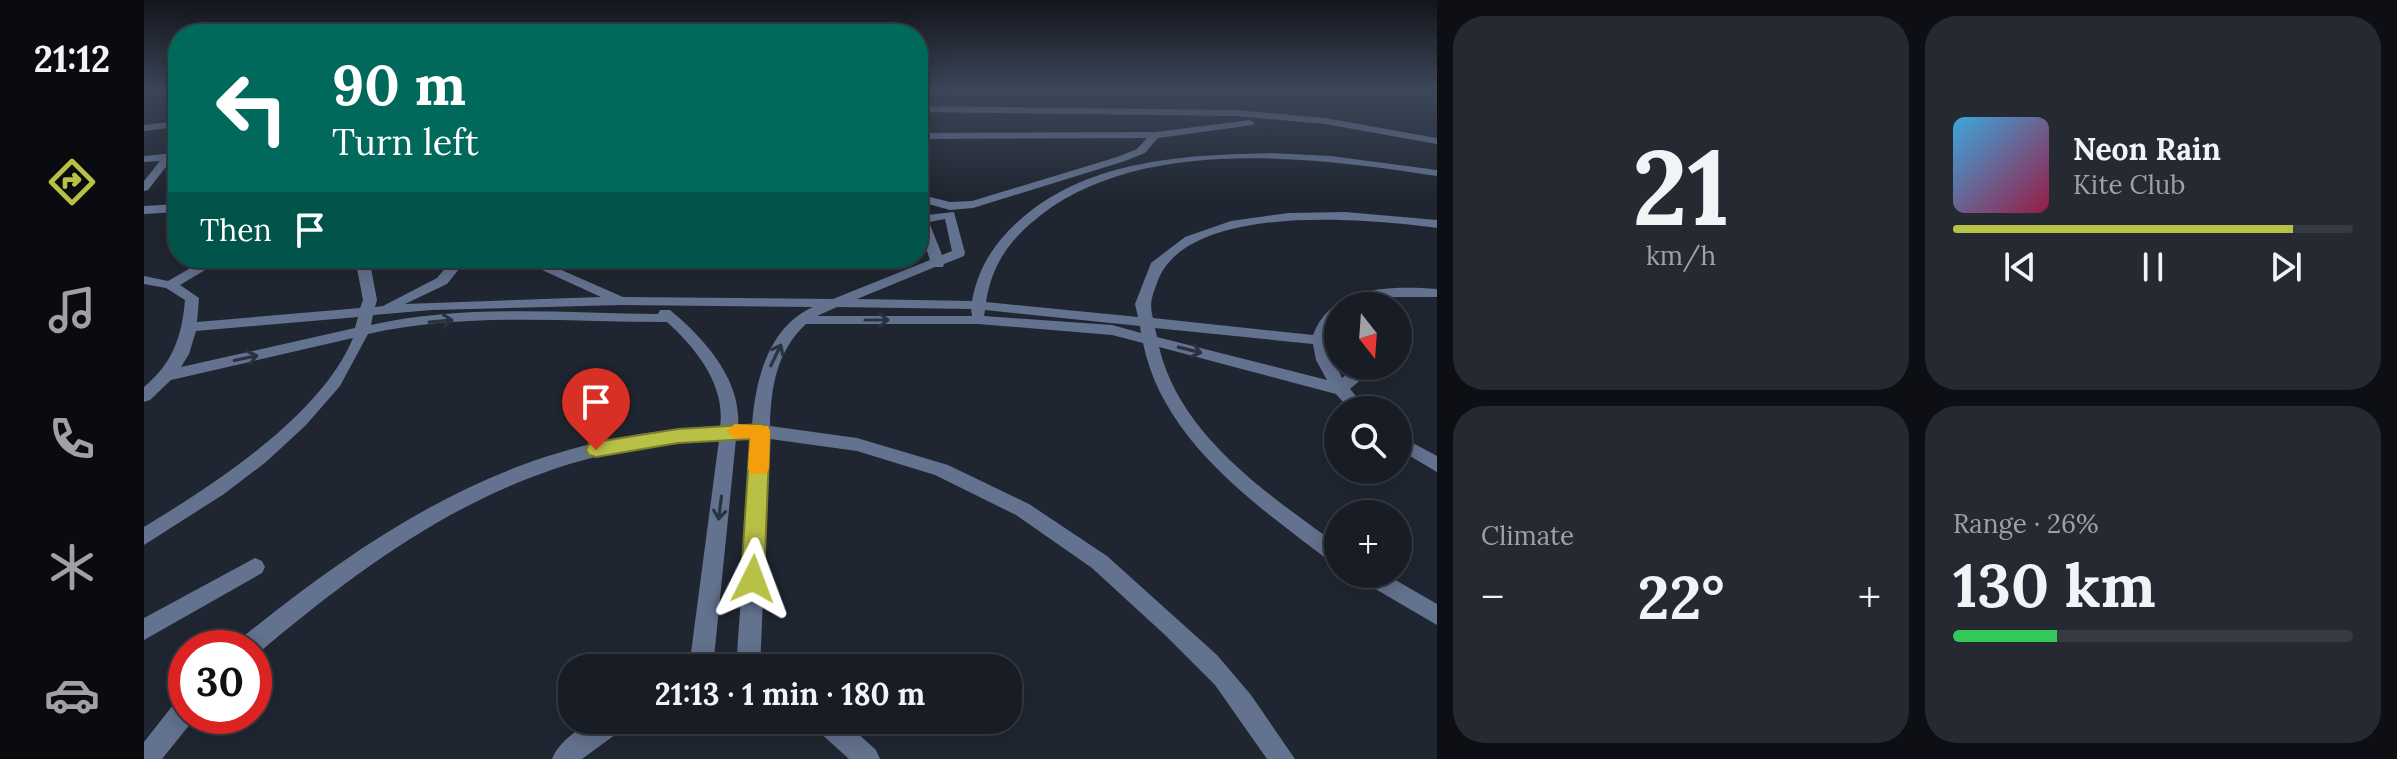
<!DOCTYPE html>
<meta charset="utf-8">
<style>
body{margin:0;font-family:Lora,serif;background:#252932;color:#f1f3f6;height:100vh;display:flex;flex-direction:column;font-size:30px;white-space:nowrap}
*{box-sizing:border-box;margin:0}
p{font-size:26px;color:#9fa1a7}
.icon{flex:none;width:44px;height:44px;fill:none;stroke:currentColor;stroke-width:2;stroke-linecap:round;stroke-linejoin:round}
.map{position:relative;flex:1;overflow:hidden}
.details{display:flex;flex-direction:column;gap:16px;padding:16px;background:#0d0f14;width:960px}
.details>*{flex:none}
.guide{position:absolute;left:24px;top:24px;width:760px;height:244px;border-radius:32px;box-shadow:0 4px 20px #0003,0 0 0 2px #363a42;background:#00695c;color:#fff;overflow:hidden}
.needle{width:52px;rotate:163deg}
.fabs{position:absolute;left:1180px;top:292px;display:grid;gap:16px}
.fabs a{display:grid;place-items:center;width:88px;height:88px;border-radius:50%;background:#181c25;box-shadow:0 4px 20px #0003,0 0 0 2px #363a42;font-size:40px}
.speed{position:absolute;left:24px;top:630px;display:flex;gap:16px;font-size:40px;font-weight:700;text-align:center}
.speed>*{display:grid;place-content:center;width:104px;height:104px;border-radius:50%;background:#181c25;box-shadow:0 4px 20px #0003,0 0 0 2px #363a42;line-height:1}
.speed .limit{border:12px solid #d22;background:#fff;color:#111}
.pin{position:absolute;display:grid;place-items:center;width:68px;height:68px;color:#fff;margin:-82px -34px;border-radius:50% 50% 50% 0;rotate:-45deg;box-shadow:0 0 8px #0007}
.pin .icon{rotate:45deg}
.me{position:absolute;width:88px;margin:-44px;rotate:3deg;stroke-linejoin:round;filter:drop-shadow(0 0 6px #0008)}
.turn{display:flex;align-items:center;gap:28px;height:168px;padding:0 32px;font-size:36px}
.turn .icon{width:104px;height:104px;stroke-width:2.5}
.turn b{display:block;font-size:56px;line-height:68px}
.then{display:flex;align-items:center;height:76px;padding:0 32px;background:#0003;gap:16px;font-size:30px}
.big{font-size:60px;font-weight:700;line-height:1.1}
.details .widget{flex:1;display:flex;flex-direction:column;justify-content:center;gap:12px;min-width:0;padding:0 28px;border-radius:32px;background:#252932}
.details .dial{align-items:center;gap:0}
.dial b{font-size:104px;line-height:1}
.song{display:flex;align-items:center;gap:24px}
.cover{width:96px;height:96px;border-radius:12px;background:linear-gradient(135deg,hsl(200 70% 55%),hsl(340 70% 35%))}
.played{height:8px;border-radius:4px;background:linear-gradient(90deg,#b9c046 85%,#363a42 85%)}
.keys{display:flex;justify-content:space-around;direction:ltr}
.heat{display:flex;justify-content:space-between;align-items:center;font-size:44px;direction:ltr}
.charge{height:12px;border-radius:6px;background:linear-gradient(90deg,#34c759 26%,#363a42 0)}
.details .tiles{flex:1;display:grid;gap:16px;grid-template-columns:repeat(2,1fr)}
.trip{position:absolute;left:414px;top:654px;width:464px;height:80px;border-radius:32px;background:#181c25;box-shadow:0 4px 20px #0003,0 0 0 2px #363a42;font-weight:700;line-height:80px;text-align:center}
main{display:flex;flex:1;min-height:0}
.dock{display:flex;flex-direction:column;width:144px;justify-content:space-around;align-items:center;background:#0a0b0f;color:#9fa1a7}
.dock .icon{width:56px;height:56px}
.dock .on{color:#b9c046}
.dock b{font-size:36px;color:#f1f3f6}
.map>svg:first-child{display:block}
.lines{fill:none;stroke-linecap:round;stroke-linejoin:round}
.minor{fill:#63728e;fill-rule:evenodd}
.oneway{stroke:#2a323f}
.route{fill:#b9c046;stroke:#787d2e;stroke-width:2}
.slow{fill:#f59e0b}
</style>
<main>
<nav class="dock">
<b>21:12</b>
<svg class="icon on" aria-label="directions" viewBox="0 0 24 24"><path d="M12 3l9 9-9 9-9-9zM9 14v-3h6M13 9l2 2-2 2"/></svg>
<svg class="icon" aria-label="music" viewBox="0 0 24 24"><path d="M9 18V5l10-2v13"/><circle cx="6" cy="18" r="3"/><circle cx="16" cy="16" r="3"/></svg>
<svg class="icon" aria-label="phone" viewBox="0 0 24 24"><path d="M5 4h4l2 5-3 2q2 4 5 5l2-3 5 2v4C11 20 4 13 5 4z"/></svg>
<svg class="icon" aria-label="climate" viewBox="0 0 24 24"><path d="M12 3v18M4 7l16 10M4 17L20 7"/></svg>
<svg class="icon" aria-label="car" viewBox="0 0 24 24"><path d="M5 17H2v-5l4-1 3-4h7l3 4 3 1v5h-3M9 17h6M6 11h13"/><circle cx="7" cy="17" r="2"/><circle cx="17" cy="17" r="2"/></svg>
</nav>
<div class="map">
<svg width="1293" height="759" viewBox="0 0 1293 759">
<rect width="100%" height="100%" fill="#202631"/>
<g class="lines">
<path class="minor" d="M774 106 1091 110 1181 118 1293 138V144L1181 124 1091 116 774 112Z
M1106 120 1111 123 1109 125 1014 138 1001 153 981 161 829 208 806 210 774 201V194L806 202 828 201 973 157 993 149 1003 138 774 139V133L1011 132Z
M34 121V127L0 131V125Z
M30 153 34 154V158L28 159 4 190 0 191V181L16 161 0 162V156Z
M1128 153 1187 156 1293 170V176C1168 157 989 133 886 224 862 245 847 269 842 302L994 317 991 304 1007 263 1041 237 1087 221 1145 213 1201 212 1293 220V228C1225 219 1041 201 1013 283 1008 296 1005 304 1009 318L1169 335C1188 285 1247 286 1293 289V297H1244L1208 306H1194C1194 319 1185 325 1184 338L1194 342V353L1185 350 1198 378 1210 368 1209 366H1227L1226 372 1206 389 1224 410H1206L1192 394 1015 347C1036 436 1125 495 1194 545V565L1187 562C1112 505 1019 441 999 343L968 335 834 324H662C632 352 627 388 626 426L713 438 804 465 885 504 963 556 1073 655 1107 695 1151 759H1123L1071 685 1021 635 948 568 872 515 791 475 713 451 626 439 616 668H592L608 439H592L569 668H545L575 440C386 445 250 538 111 656L110 648H92L95 640C241 522 382 432 576 427 582 386 553 349 523 322 425 322 321 312 224 334L196 386 162 425 122 462 80 494 0 545V527C69 485 177 416 209 338L27 380 6 400 0 402V387C29 363 38 336 41 300L22 288 0 284V276L24 281 64 258H81L36 285 55 298 53 322 216 308 219 300 211 258H225L233 300 231 307 239 306 293 278 310 258H324L303 284 261 304 457 297 372 258H390L479 297 689 299 786 260 774 224 776 208 780 209 783 215 810 212 821 253 820 256 800 264 799 267H791L713 299 828 301C834 267 852 240 878 218 947 159 1041 155 1128 153ZM801 219 808 251 798 255 785 222ZM477 305 669 307C624 327 611 381 608 426L594 427C598 380 560 338 526 310H516L514 314C420 313 319 304 227 325L229 315 288 310ZM693 307 827 309 828 316H673ZM841 310 996 326 997 333 968 325 840 316ZM214 317 211 328 37 367 45 354 52 331ZM1011 328 1169 344 1172 360 1183 380 1013 337Z
M34 204V212L0 214V206Z
M1254 435 1293 456V472L1254 449Z
M111 558 118 561 121 567 118 573 0 640V618Z
M1213 574H1241L1293 604V625L1216 580Z
M42 697V716L51 718 18 759H0V742L33 700Z
M449 720H482L479 729 438 759H408C416 740 433 731 449 720Z
M669 720H699L732 750 736 759H705L672 729Z"/>
</g>
<defs><path id="oneway-shaft" d="M-6 0H5M1.5-3L5.5 0L1.5 3" fill="none" stroke-width="1.6" stroke-linecap="round" stroke-linejoin="round" transform="scale(2)"/></defs>
<g class="oneway">
<use href="#oneway-shaft" transform="translate(733 320)"/>
<use href="#oneway-shaft" transform="translate(297 321) rotate(-5)"/>
<use href="#oneway-shaft" transform="translate(1046 350) rotate(14)"/>
<use href="#oneway-shaft" transform="translate(632 355) rotate(-64)"/>
<use href="#oneway-shaft" transform="translate(102 358) rotate(-12)"/>
<use href="#oneway-shaft" transform="translate(576 508) rotate(97)"/>
</g>
<linearGradient id="sky" x2="0" y2="1"><stop stop-color="#12151b"/><stop offset="0.46" stop-color="#3c475a"/><stop offset="1" stop-color="#3c475a" stop-opacity="0"/></linearGradient>
<rect width="1293" height="196" fill="url(#sky)"/>
<path class="route" d="M617 424 626 431 620 579 617 586 609 589 600 586 597 579 606 439 534 443 452 457 445 455 442 450 445 444 452 442 534 429Z"/>
<path class="slow" d="M591 424 624 426 626 431 625 468 622 474H607L604 468 606 438H591L582 431Z"/>
</svg>
<div class="fabs">
<a><svg class="needle" viewBox="-14 -14 28 28"><path d="M0-13l5 13h-10z" fill="#e53935"/><path d="M0 13l5-13h-10z" fill="#9fa1a7"/></svg></a>
<a><svg class="icon" aria-label="search" viewBox="0 0 24 24"><circle cx="10" cy="10" r="6"/><path d="M15 15l6 6"/></svg></a>
<a>+</a>
</div>
<div class="speed"><div class="limit">30</div></div>
<div class="pin" style="left:452px;top:450px;background:#d93025"><svg class="icon" aria-label="arrive" viewBox="0 0 24 24"><path d="M6 21V4h12l-3 4 3 4H6"/></svg></div>
<svg class="me" style="left:609px;top:579px" viewBox="-20 -20 40 40"><path d="M0-17L14 15 0 8-14 15z" fill="#b9c046" stroke="#fff" stroke-width="4"/></svg>
<div class="trip">21:13 · 1 min · 180 m</div>
<div class="guide">
<div class="turn"><svg class="icon" aria-label="left" viewBox="0 0 24 24"><path d="M17 20v-9H6M10 6l-5 5 5 5"/></svg><div><b>90 m</b>Turn left</div></div>
<div class="then">Then<svg class="icon" aria-label="arrive" viewBox="0 0 24 24"><path d="M6 21V4h12l-3 4 3 4H6"/></svg></div>
</div>
</div>
<section class="details">
<div class="tiles">
<div class="widget dial"><b>21</b><p>km/h</p></div>
<div class="widget">
<div class="song"><i class="cover"></i><div><b>Neon Rain</b><p>Kite Club</p></div></div>
<div class="played"></div>
<div class="keys"><svg class="icon" aria-label="previous" viewBox="0 0 24 24"><path d="M18 5L8 12l10 7zM5 5v14"/></svg><svg class="icon" aria-label="pause" viewBox="0 0 24 24"><path d="M8 5v14M16 5v14"/></svg><svg class="icon" aria-label="next" viewBox="0 0 24 24"><path d="M6 5l10 7-10 7zM19 5v14"/></svg></div>
</div>
<div class="widget"><p>Climate</p>
<div class="heat"><a>−</a><b class="big">22°</b><a>+</a></div>
</div>
<div class="widget"><p>Range · 26%</p><b class="big">130 km</b><div class="charge"></div></div>
</div>
</section>
</main>
